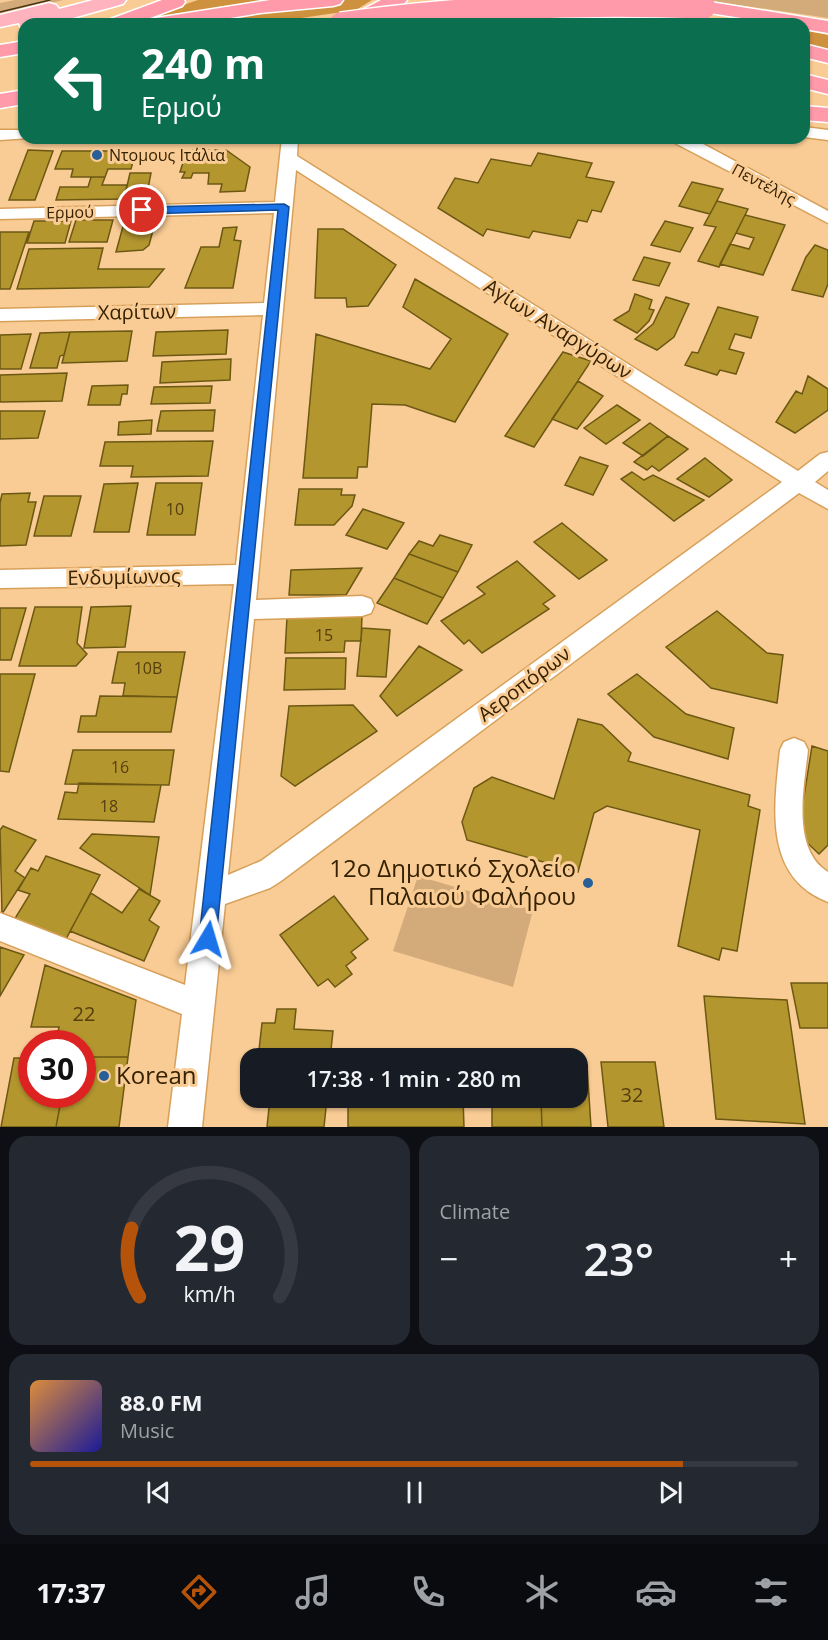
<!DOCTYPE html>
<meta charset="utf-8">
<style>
body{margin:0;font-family:"Open Sans",sans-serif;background:#242831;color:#f1f3f6;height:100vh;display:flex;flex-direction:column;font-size:22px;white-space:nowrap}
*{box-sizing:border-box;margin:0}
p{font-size:20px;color:#9ea1a6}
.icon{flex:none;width:33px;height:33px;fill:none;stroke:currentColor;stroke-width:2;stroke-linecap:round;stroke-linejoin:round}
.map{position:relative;height:1127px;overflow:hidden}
.panel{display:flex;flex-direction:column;gap:9px;padding:9px;background:#0d0f14;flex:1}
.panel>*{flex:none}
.top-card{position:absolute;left:18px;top:18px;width:792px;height:126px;border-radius:18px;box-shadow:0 2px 4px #0004;background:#0b6e4f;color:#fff;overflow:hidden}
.speed{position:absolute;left:18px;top:1030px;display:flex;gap:12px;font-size:30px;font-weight:700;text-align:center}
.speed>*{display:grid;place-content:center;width:78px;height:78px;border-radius:50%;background:#171b24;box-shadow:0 2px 4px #0004;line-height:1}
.speed .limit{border:9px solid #d22;background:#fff;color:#111}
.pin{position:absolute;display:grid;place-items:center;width:51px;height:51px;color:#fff;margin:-26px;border:3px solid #fff;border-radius:50%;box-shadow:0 2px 6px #0007}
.me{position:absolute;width:66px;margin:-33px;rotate:7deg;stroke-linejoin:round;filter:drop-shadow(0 0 4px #0008)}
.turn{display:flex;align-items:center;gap:21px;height:126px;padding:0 24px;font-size:27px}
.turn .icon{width:78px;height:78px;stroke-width:2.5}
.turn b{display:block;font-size:42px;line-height:51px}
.big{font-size:45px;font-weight:600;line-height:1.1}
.panel .widget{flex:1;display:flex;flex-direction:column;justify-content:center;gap:9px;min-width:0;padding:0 21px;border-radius:18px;background:#242831}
.panel .dial{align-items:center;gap:0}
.dial svg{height:156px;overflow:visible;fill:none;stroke:#363941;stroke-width:7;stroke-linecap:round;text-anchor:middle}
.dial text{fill:#f1f3f6;stroke:none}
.song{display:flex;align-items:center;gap:18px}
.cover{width:72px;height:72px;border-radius:9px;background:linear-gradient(135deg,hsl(30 70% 55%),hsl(240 70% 35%))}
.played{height:6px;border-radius:3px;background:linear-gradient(90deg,#b45309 85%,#363941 85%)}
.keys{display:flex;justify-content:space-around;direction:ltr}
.heat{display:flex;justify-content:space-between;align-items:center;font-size:33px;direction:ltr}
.panel .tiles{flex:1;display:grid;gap:9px;grid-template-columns:1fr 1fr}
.widget:last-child{grid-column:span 2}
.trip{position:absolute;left:240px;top:1048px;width:348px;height:60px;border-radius:18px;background:#171b24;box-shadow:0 2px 4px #0004;font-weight:600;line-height:60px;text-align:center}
.tab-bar{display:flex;height:96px;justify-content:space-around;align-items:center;background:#090b0e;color:#9ea1a6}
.tab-bar .icon{width:42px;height:42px}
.tab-bar .on{color:#b45309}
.tab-bar b{font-size:27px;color:#f1f3f6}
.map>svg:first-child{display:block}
.green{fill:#d3aa79}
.forest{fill:#ce913d}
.building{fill:#b4962f;stroke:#6c5813;stroke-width:1.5}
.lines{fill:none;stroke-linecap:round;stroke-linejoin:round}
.minor-casing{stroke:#d7a05a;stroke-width:3}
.primary-casing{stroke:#fff;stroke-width:3}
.trunk-casing{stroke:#fff;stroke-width:3}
.minor{fill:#fff;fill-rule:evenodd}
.primary{fill:#feb3bf;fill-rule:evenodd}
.trunk{fill:#fe9aaa;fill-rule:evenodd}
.tram{stroke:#4d3513;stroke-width:1.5}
.trunk-bridge-casing{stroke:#fff;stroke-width:26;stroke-linecap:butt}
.trunk-bridge{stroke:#fe9aaa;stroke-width:23}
.route{fill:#1a73e8;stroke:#114b97;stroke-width:1.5}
.poi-dot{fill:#285f98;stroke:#f9cc95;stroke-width:2}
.labels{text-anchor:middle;stroke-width:6;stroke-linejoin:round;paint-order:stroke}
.far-poi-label{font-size:16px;fill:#362102;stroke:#f9cc95;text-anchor:start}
.far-street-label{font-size:16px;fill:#362102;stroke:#f9cc95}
.number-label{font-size:16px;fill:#563e0d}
.street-label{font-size:20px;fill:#362102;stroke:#f9cc95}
.near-number-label{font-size:20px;fill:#563e0d}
.near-poi-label{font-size:24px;fill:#362102;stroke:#f9cc95;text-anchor:end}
</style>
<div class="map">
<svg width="828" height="1127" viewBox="0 0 828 1127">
<rect width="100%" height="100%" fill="#f9cc95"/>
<path class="green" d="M15 0H63L0 16V3Z
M705 0H828V18Z
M418 876 533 910 513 987 393 951Z"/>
<path class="forest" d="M198 0H372L356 10 260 24H127Z
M804 30 828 35V52L804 45Z"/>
<path class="building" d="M28 150 53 151 35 200H9Z
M187 150H226L250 167 245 191 220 192 222 184H208L209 173H193L191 178H182L185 172H180Z
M62 151H136L131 169H108L105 177H71L73 169H55Z
M538 153 592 163 586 177 614 182 601 212 592 210 587 222 578 220 570 238 533 231 529 238 487 229 483 236 438 208 455 178 478 183 491 159 531 166Z
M130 173H151L146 199H124Z
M91 177H105L102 185H127L124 199 56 200 60 187H88Z
M692 182 723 189 710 214 679 206Z
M717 201 748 209 719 267 698 261 716 227 704 225Z
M745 215 785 225 763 275 720 264 730 244 749 249 754 238 736 233Z
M125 219H152L151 223H155L149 245 143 250 116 252Z
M76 220H113L107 242H69Z
M34 221H71L65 243H27Z
M665 221 693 228 680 252 651 245Z
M237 227 234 240 241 241 233 288H185L201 247H219L223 228Z
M318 229H343L396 265 368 306 347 307 346 298H315Z
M0 232H29L10 289H0Z
M815 245 828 250V284L823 297 792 290 806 257Z
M103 248 98 269H164L149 287 17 289 29 249Z
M644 257 670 263 659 286 633 280Z
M415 279 508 334 455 422 405 405 372 404 367 467H358L357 478H303L316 334 430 369 451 339 403 307Z
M635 294 652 300 649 309 654 310 649 321 637 333 614 320 629 311Z
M666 297 689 304 674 337 657 350 635 339 653 324Z
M718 307 758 317 751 338 735 334 729 349 744 353 736 374 720 370 717 375 685 365 692 352 698 353Z
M228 330 226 354 153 356 156 332Z
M132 331 127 361 62 363 70 332Z
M70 332 64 355 60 356 57 368H30L40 333Z
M31 334 21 369H0V335Z
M563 352 591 361 534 447 505 436Z
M231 359 230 380 160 383 162 362Z
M67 373 62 401 0 402V375Z
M808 376 828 389V410L795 433 776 422 796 391 802 394Z
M578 381 603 396 577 429 552 419Z
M128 385 127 394H122L120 405H88L92 386Z
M212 386 210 403 151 404 154 387Z
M617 405 640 420 606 444 584 428Z
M215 410 213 431H157L161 411Z
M0 411H45L38 438 0 439Z
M152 420 151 434 118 435 119 422Z
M650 423 668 436 643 456 623 443Z
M668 436 688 449 659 471 652 466 647 470 634 462Z
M213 441 208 476 131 477 133 466H100L105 442Z
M580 457 608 466 593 495 565 485Z
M705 458 732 480 709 497 677 479Z
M632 472 644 480 653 475 704 500 674 521 621 479Z
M138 483 129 532H94L104 484Z
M156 483H202L195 535H147Z
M299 489H342L341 495H355L352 506 334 525H295Z
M30 493 28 502H36L26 545 0 546V503L2 494Z
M44 496H81L71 536H34Z
M363 509 404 523 387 549 346 535Z
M562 523 607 560 579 579 534 542Z
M440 535 472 545 458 572 409 554 419 541 433 546Z
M409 554 458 572 443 598 394 578Z
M517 561 555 596 543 604 549 609 482 653 469 640 464 644 441 621 485 594 477 587Z
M362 568 346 595H289L291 570Z
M394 578 443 598 427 624 377 603Z
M131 606 125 647 84 648 91 607Z
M35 607H82L77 643 87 654 76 666H19Z
M0 608H26L11 660H0Z
M717 611 767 653 783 655 777 703 711 688 666 647Z
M362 616 361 641H345L344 652 285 653 287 617Z
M362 628 390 630 386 677 357 676Z
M419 646 462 670 397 716 380 696Z
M118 652H185L177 697 123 696 125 683H112Z
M286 658H346L345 689 284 690Z
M0 674H35L9 772 0 771Z
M637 674 686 714 734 728 728 759 654 737 608 694Z
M100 696 177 697 171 732H78L81 716H96Z
M353 705 377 731 295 786 281 776 289 706Z
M578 719 602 725 631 753 628 761 750 795 748 806 760 810 737 951 722 948 719 960 678 946 700 830 607 806 594 813 578 872 467 840 462 822 474 788 492 777 554 799Z
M812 746 828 751V845L819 854 798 834Z
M73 750H174L169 785 65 784Z
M79 783 161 785 154 822 58 819 65 792 77 793Z
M3 826 36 840 15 871 25 878 2 914 0 830Z
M92 834 159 837 150 895 80 848Z
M46 856 100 875 66 939 14 920 30 894 18 890 31 868 38 871Z
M139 889 160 901 149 920 159 927 144 961 70 931 91 893 122 913Z
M334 896 368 939 351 952 356 958 346 966 352 974 335 987 328 979 318 986 280 935Z
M0 947 24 955 0 996Z
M45 965 136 1000 128 1057H82V1044H56L59 1027H31Z
M791 983H828V1028H800Z
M704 996 787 1000 805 1124 716 1119Z
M277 1009H296L294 1029 333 1031 330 1059H258L262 1023H275Z
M492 1050 540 1053V1059H492Z
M460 1054 461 1059H349V1057Z
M82 1057H128L119 1127H56L62 1095H82Z
M14 1058H32V1095H62L56 1127H1Z
M601 1062H655L664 1127H608Z
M578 1065H587L591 1127H542L541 1098H578Z
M270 1098H327L324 1127H267Z
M348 1098H463L464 1127H348Z
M492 1098H541L542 1127H492Z"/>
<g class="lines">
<g class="minor-casing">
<path id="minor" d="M804 127 828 130V140L804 137Z
M0 130H24V138H30L0 140Z
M282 138H298L297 156 798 471 820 454 828 452V471L815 482 828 490V509L799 493 281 881 270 888 225 904 202 1127H168L182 1014 0 941V913L185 985 234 584 0 588V570L236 565 263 315 0 321V309L264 303 274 213 0 219V209L275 202ZM296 170 782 482 261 861 228 875 254 619 362 616 371 613 374 606 371 599 362 596 256 600Z
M671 138H692L828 211V223L673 142Z
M794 738 804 742 808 750C804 787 791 849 828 872V902C763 877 774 806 780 750L784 742Z"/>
</g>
<g class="primary-casing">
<path id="primary" d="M93 0H126L123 4 51 24H24V29L21 28 19 23 0 27V15L49 3 56 5 59 9Z"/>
</g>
<g class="trunk-casing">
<path id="trunk" d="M162 0H184L185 2 182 6 134 24H105L108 20Z
M343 0 340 4 333 6 260 13 194 24H146L149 20 156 18 270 0Z
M381 0H407L404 4 366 24H340L343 20Z
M586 0H614L662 20 665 24H637L589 4Z
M704 1 828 21V33L804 29V24H780L697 11 694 7 697 3Z
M24 41V53L0 57V45Z
M804 44 828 50V63L804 57Z
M804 74 828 80V94L804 88Z
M24 90V104L0 108V94Z
M804 106 828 108V122L804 120Z"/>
</g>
<use href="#minor" class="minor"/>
<use href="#primary" class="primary"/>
<use href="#trunk" class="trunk"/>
<path class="tram" d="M0 12 50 0"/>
<g class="trunk-bridge-casing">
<path id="trunk-bridge" d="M341 24C462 7 582 2 704 7"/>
</g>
<use href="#trunk-bridge" class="trunk-bridge"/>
</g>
<path class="route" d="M284 204 289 207 216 939 214 945 208 947 202 945 199 939 278 210 142 214 137 210 142 207Z"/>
<g class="poi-dot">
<circle cx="97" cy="155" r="6"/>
<circle cx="588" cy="883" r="6"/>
<circle cx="104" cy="1076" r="6"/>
</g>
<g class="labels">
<g class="far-poi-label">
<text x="109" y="161">Ντομους Ιτάλια</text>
</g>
<g class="far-street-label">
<text transform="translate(764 184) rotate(28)" y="6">Πεντέλης</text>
<text transform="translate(70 212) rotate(-1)" y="6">Ερμού</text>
</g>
<g class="number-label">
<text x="175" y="515">10</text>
<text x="324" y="641">15</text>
<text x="148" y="674">10Β</text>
<text x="120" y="773">16</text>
<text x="109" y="812">18</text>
</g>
<g class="street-label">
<text transform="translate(137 312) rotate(-1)" y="7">Χαρίτων</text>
<text transform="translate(558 329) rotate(32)" y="7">Αγίων Αναργύρων</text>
<text transform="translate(124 577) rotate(-1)" y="7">Ενδυμίωνος</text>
<text transform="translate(524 684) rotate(-37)" y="7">Αεροπόρων</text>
</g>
<g class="near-number-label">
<text x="84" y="1021">22</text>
<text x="632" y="1102">32</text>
</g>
<g class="near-poi-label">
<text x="576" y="877">12ο Δημοτικό Σχολείο<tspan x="576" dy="28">Παλαιού Φαλήρου</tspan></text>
<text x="116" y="1084" text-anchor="start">Korean</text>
</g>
</g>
</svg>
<div class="speed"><div class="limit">30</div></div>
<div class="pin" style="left:142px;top:210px;background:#d93025"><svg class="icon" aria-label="arrive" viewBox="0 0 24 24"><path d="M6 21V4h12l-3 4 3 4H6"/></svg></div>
<svg class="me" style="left:208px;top:939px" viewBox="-20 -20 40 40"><path d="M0-17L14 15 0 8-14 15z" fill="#1a73e8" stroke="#fff" stroke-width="4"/></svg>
<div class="trip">17:38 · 1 min · 280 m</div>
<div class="top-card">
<div class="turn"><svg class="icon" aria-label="left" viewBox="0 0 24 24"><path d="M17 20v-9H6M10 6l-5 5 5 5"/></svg><div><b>240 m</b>Ερμού</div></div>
</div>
</div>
<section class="panel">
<div class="tiles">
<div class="widget dial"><svg viewBox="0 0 100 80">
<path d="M14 69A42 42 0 1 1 86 69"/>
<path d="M14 69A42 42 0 0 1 10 34" stroke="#b45309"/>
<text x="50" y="56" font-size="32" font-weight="700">29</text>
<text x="50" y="72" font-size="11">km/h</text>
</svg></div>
<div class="widget"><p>Climate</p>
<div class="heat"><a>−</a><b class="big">23°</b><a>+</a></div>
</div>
<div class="widget">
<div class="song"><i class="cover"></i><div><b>88.0 FM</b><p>Music</p></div></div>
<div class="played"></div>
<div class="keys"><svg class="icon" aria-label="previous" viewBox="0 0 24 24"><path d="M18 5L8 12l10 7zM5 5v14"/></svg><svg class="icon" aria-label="pause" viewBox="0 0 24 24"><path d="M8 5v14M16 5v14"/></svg><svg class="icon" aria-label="next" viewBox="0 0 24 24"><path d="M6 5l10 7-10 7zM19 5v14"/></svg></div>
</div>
</div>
</section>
<nav class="tab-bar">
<b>17:37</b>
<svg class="icon on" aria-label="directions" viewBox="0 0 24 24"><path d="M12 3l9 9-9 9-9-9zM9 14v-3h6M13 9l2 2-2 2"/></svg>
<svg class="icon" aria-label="music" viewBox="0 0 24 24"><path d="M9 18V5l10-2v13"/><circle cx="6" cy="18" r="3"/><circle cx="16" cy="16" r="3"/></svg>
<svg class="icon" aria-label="phone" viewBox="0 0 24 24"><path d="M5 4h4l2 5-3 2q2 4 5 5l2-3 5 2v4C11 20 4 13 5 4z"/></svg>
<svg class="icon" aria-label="climate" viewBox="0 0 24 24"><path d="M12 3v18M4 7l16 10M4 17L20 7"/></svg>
<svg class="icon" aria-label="car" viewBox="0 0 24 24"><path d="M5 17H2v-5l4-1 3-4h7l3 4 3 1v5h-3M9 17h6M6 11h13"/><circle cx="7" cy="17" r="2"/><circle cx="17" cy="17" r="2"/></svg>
<svg class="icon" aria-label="filters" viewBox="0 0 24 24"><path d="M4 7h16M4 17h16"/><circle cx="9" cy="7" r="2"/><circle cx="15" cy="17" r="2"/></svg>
</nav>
